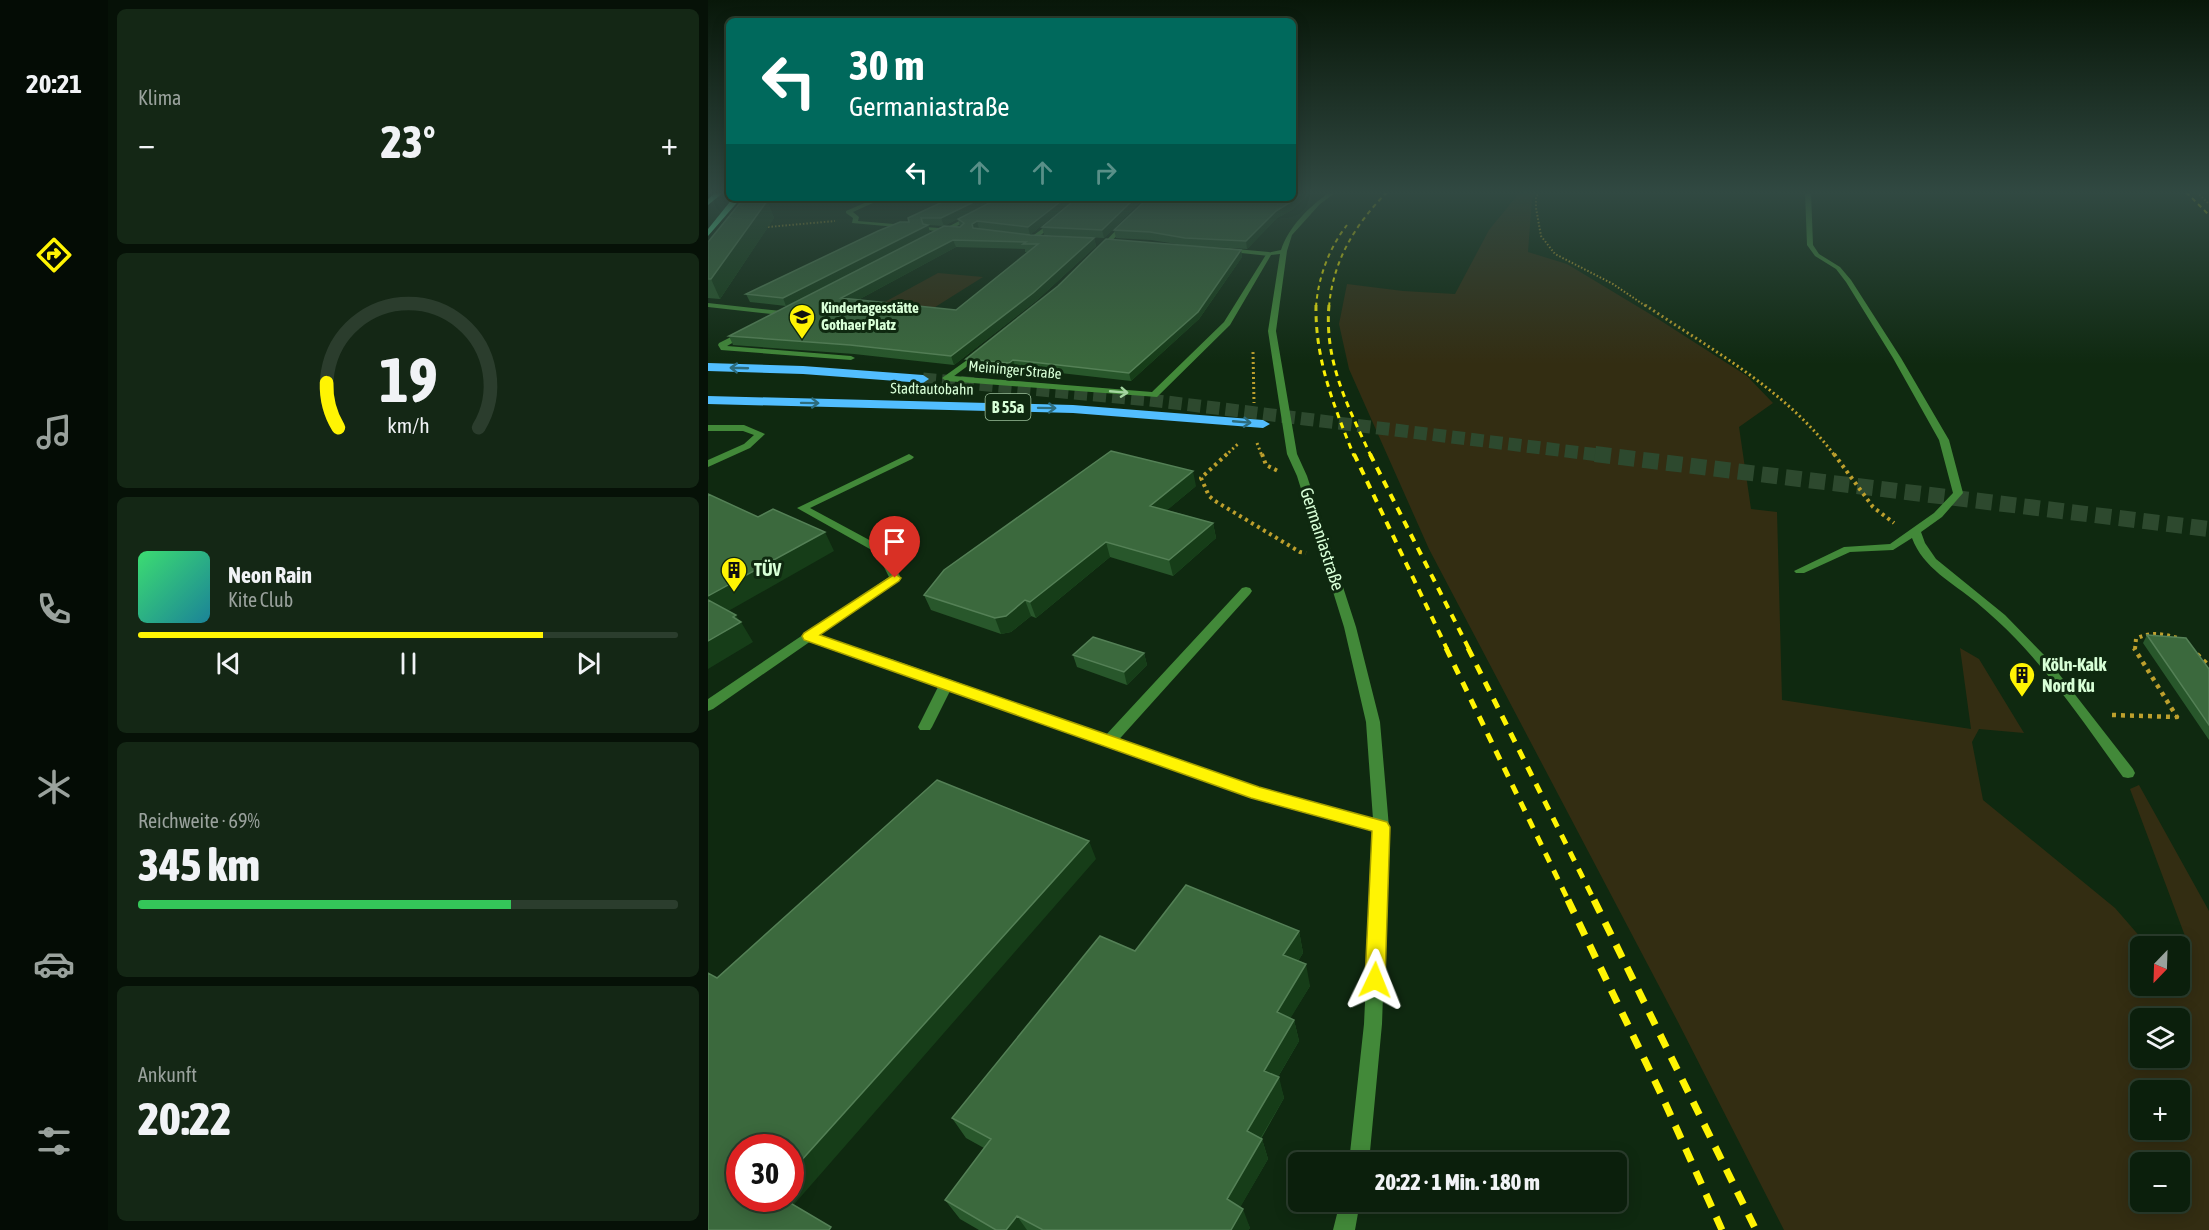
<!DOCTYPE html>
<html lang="de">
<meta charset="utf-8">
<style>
body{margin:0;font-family:"Asap Condensed",sans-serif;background:#142715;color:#f1f3f6;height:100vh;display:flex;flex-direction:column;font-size:22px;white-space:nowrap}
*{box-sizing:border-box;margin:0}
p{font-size:20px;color:#9aa29d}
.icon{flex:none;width:33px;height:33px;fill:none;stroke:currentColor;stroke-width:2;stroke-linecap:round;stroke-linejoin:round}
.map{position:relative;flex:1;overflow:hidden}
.side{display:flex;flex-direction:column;gap:9px;padding:9px;background:#061107;width:600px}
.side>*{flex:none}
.guide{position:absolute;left:18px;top:18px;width:570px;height:183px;border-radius:9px;box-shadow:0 3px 15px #0003,0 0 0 2px #2b3d2d;background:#00695c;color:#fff;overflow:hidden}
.needle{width:39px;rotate:203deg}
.tools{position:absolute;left:1422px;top:936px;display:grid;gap:12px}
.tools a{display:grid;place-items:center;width:60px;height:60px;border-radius:9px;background:#0b1f0c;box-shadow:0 3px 15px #0003,0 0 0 2px #2b3d2d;font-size:30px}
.speed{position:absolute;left:18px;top:1134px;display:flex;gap:12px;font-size:30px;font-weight:700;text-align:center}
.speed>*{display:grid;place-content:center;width:78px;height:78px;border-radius:50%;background:#0b1f0c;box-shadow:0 3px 15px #0003,0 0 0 2px #2b3d2d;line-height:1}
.speed .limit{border:9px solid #d22;background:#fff;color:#111}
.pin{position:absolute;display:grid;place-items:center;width:51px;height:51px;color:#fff;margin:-62px -26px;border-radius:50% 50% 50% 0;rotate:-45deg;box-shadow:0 0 6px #0007}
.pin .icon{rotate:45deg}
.me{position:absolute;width:66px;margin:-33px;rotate:2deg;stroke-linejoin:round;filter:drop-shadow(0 0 4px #0008)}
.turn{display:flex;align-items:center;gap:21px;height:126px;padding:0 24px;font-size:27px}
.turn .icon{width:78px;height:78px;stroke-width:2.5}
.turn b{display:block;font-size:42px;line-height:51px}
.lanes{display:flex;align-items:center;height:57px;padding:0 24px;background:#0003;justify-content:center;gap:30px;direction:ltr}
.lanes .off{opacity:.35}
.big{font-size:45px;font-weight:800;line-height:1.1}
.side .tile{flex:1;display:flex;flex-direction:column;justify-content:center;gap:9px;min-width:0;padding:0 21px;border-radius:9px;background:#142715}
.side .dial{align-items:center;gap:0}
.dial svg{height:156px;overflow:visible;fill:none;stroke:#2b3d2d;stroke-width:7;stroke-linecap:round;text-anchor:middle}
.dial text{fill:#f1f3f6;stroke:none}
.song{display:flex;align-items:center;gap:18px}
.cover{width:72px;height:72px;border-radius:9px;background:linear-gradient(135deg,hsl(140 70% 55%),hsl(190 70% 35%))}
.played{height:6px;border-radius:3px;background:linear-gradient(90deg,#fff403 75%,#2b3d2d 75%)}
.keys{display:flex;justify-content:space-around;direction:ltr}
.heat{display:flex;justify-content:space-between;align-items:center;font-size:33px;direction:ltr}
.charge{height:9px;border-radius:4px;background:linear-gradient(90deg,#34c759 69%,#2b3d2d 0)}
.trip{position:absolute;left:580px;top:1152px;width:339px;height:60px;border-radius:9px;background:#0b1f0c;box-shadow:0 3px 15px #0003,0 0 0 2px #2b3d2d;font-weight:800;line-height:60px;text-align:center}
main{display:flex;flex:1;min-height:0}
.tabs{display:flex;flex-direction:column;width:108px;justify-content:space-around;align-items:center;background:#040c05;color:#9aa29d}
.tabs .icon{width:42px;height:42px}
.tabs .current{color:#fff403}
.tabs b{font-size:27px;color:#f1f3f6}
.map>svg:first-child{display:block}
.green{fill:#332d12;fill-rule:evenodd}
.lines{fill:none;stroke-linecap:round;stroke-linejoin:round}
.highway-tunnel-far1{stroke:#2d492e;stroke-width:13;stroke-dasharray:13 6;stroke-linecap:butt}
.highway-tunnel{stroke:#2d492e;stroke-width:16;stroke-dasharray:16 8;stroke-linecap:butt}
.path-far3{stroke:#bea02d;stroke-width:2;stroke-dasharray:1.5 2;stroke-linecap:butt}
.path-far2{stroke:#bea02d;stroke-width:3;stroke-dasharray:2 3;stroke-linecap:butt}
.path-far1{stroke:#bea02d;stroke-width:4;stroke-dasharray:3 4;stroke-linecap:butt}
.path{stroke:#bea02d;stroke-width:4.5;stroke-dasharray:4 5;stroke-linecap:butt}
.lane{fill:#428939;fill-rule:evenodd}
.street{fill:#428939;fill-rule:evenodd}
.primary{fill:#5effac;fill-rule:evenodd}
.highway{fill:#52beff;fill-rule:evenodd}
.rail-far4{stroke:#fff403;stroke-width:2;stroke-dasharray:4.5 4;stroke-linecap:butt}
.rail-far3{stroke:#fff403;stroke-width:3;stroke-dasharray:6 5;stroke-linecap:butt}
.rail-far2{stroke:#fff403;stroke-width:4;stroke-dasharray:8 7;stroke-linecap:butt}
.rail-far1{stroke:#fff403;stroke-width:5;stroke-dasharray:10 9;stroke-linecap:butt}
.rail{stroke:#fff403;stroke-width:7;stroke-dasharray:14 11;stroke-linecap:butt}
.wall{fill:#28572b;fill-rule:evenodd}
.shaded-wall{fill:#163d18}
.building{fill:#3b693d;stroke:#548056;stroke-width:1.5;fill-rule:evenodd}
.oneway{stroke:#2d6c7c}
.oneway2{stroke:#a4d6a0}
.route{fill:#fff403;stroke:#a69f02;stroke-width:1.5}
.labels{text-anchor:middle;stroke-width:6;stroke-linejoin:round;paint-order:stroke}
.far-poi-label{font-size:15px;font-weight:bold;fill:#d8ffd7;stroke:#0f2910;text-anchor:start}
.far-street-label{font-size:15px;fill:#d8ffd7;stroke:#0f2910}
.shield{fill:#0f2910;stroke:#9cbf9b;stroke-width:1.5}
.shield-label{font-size:16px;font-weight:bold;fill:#d8ffd7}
.street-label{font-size:18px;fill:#d8ffd7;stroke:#0f2910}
.poi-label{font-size:18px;font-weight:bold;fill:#d8ffd7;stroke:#0f2910;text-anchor:start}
</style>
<main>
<nav class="tabs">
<b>20:21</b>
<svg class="icon current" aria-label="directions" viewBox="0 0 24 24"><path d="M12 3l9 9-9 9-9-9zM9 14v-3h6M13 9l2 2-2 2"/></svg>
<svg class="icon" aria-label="music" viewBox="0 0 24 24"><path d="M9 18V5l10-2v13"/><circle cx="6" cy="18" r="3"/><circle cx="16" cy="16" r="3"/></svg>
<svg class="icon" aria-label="phone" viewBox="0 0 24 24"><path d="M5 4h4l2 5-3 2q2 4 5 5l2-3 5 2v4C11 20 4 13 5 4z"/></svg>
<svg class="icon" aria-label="climate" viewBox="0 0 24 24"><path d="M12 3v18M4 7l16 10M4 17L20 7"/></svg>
<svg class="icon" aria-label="car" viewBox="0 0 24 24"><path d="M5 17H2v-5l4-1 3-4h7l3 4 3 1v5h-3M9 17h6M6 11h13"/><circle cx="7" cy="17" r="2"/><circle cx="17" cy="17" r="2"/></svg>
<svg class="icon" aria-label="filters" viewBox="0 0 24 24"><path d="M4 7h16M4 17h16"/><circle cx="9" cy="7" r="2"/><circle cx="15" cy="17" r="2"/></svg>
</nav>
<section class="side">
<div class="tile"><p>Klima</p>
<div class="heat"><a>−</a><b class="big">23°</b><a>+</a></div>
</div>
<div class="tile dial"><svg viewBox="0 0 100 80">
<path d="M14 69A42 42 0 1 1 86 69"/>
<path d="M14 69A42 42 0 0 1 8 46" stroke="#fff403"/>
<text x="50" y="56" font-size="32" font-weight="700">19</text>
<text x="50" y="72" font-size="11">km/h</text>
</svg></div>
<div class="tile">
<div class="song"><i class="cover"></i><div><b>Neon Rain</b><p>Kite Club</p></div></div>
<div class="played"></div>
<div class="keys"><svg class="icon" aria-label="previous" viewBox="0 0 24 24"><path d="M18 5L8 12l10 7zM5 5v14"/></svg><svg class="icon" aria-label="pause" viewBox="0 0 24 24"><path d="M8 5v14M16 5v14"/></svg><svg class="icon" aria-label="next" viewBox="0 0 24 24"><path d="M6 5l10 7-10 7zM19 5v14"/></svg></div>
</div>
<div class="tile"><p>Reichweite · 69%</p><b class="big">345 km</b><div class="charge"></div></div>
<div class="tile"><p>Ankunft</p><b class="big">20:22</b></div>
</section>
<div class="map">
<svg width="1501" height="1230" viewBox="0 0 1501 1230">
<rect width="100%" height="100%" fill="#0f2910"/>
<path class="green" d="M812 192H829L824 199 820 252 859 264 947 317 1039 376 1065 403 1031 427 1043 509 1069 512 1074 700 1263 729 1252 648 1271 659 1316 733 1271 729 1264 742 1275 800 1407 908 1440 946H1432V986H1472V946H1470L1477 936 1422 789 1431 785 1501 911V1230H1076L970 1022 721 549 641 369 631 324 639 284 695 291 747 294 781 230ZM1432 1018H1472V1058H1432ZM1432 1090H1472V1130H1432ZM1432 1162H1472V1202H1432Z
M230 273 275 277 216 314 151 316Z"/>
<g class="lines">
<path class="highway-tunnel-far1" d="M215 379 442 400 899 456"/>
<path class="highway-tunnel" d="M887 454 1501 529"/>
<path class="path-far3" d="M832 192 828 197V208L833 236 847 254 905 284 939 307
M1489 192 1501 204
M60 227 127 221"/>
<path class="path-far2" d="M937 305C1004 350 1078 390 1127 456
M545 352 546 403
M549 443 554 456
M517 456 531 443"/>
<path class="path-far1" d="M519 454 493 478 501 496 507 501 592 552 598 553
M554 454 558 465 570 471
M1126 454 1165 507 1186 523
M1427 649 1428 639C1442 631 1455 634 1470 638"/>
<path class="path" d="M1489 654 1501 666
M1404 715 1469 717 1426 648"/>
<path class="lane" d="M1097 192H1103L1105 245 1111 254 1132 267 1143 280 1193 358 1241 440 1255 493 1234 517 1213 532 1217 543 1228 559 1297 615 1337 656 1425 769 1427 773 1425 777 1420 778 1415 777C1381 730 1348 681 1308 639 1296 626 1282 614 1268 602 1245 583 1215 568 1204 538L1185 550 1142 552 1096 573H1088L1086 571 1136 547 1182 544 1226 513 1245 493 1231 440 1185 358 1138 282 1128 269 1107 256 1099 245Z
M168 198H176L145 212 151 217 150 221 198 225 200 228 144 223 145 218 138 213V211Z
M348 219 350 222 326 240 311 238 314 236 323 237Z
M217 227 246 229 249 231 246 233 219 230Z
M517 248 561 252 564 254 561 256 515 251 514 250Z
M0 425H36L57 434 42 448 0 467V460L36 444 46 435 35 431H0Z
M201 454 206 457 204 459 102 508 178 549 193 578 111 635 186 660 188 663 186 666H178L103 641 5 709 0 711V699L181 577 169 553 89 508Z
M538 587 542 588 544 591 542 594 406 745H396L394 741 396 737 534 588Z
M239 679 244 680 246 683 224 727 222 730H212L210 727 232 683 234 680Z"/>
<path class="street" d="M622 192H628L612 204 584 235 579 251 568 331 589 454 599 476 648 627 672 722 681 827 674 1024 661 1162H641L656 1024 665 831 544 797 178 666 176 663 182 659 186 660 551 788 665 819 658 722 636 627 589 476 579 454 560 331 572 254 563 255 522 325 449 397 238 381 234 378 273 350 277 352 276 354 246 376 444 392 516 322 559 253 573 250C581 226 601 207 622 192Z
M265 214 267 217 231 235 226 234Z
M416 222 421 223 393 252H389V250Z
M0 303 73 311 77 313 73 315 0 307Z
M35 331H38V335L19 346 143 356 147 358 143 360 13 350 10 345 11 343Z
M632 1202H652L647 1230H625Z"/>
<path class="primary" d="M8 192H16L0 205V199Z
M25 198H33L0 236V229Z"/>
<path class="highway" d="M0 363 95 366 215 375 221 379 215 383 95 374 0 371Z
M0 396 365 405 555 420 562 424 555 428 365 413 0 404Z"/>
<path class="rail-far4" d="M1478 192 1501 215
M608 307C610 278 621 248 639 225
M621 307C625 260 647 225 679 192"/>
<path class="rail-far3" d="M608 305C607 360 626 406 646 456
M621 305C616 361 640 407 663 456"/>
<path class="rail-far2" d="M646 454 739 649
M662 454 761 649"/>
<path class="rail-far1" d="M738 648 861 902
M760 648 887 902"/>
<path class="rail" d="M860 900 954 1096 1014 1230
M886 900 1048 1230"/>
</g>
<path class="wall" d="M290 198 236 226 220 225 222 233 78 306 42 302 38 294 201 222 200 218Z
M367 198 322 235 287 231 322 235 386 238 388 246 328 301 246 365 146 354 25 345 21 336 252 227 250 219ZM248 247 317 249V252H320L248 310 150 300Z
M436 198 396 238 336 235 334 227Z
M59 201 66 218 12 299 0 298V242Z
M584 210 569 218 539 249 488 246 533 250 534 257 491 319 423 381 308 368 304 372 261 367 258 359 475 245 443 240 408 238 406 230Z
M488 486 459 510 505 523 508 538 465 576 402 557 328 618 323 616 303 632 293 634 223 610 216 595Z
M1439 635 1501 669V740L1435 643Z
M436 653 439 665 419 685 369 667 365 655Z
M591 931 595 953 590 961 602 986 582 1018 586 1020 591 1041 570 1077 576 1098 553 1139H554L560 1159 532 1207 542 1228 540 1230H271L252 1219 237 1200 276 1148 258 1138 244 1118 427 951Z"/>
<path class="shaded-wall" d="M595 192H604L584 210 569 218 539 249 538 241 568 211Z
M274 198H290L236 226 233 218Z
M357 198H367L322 235 320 227Z
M427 198H436L396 238 394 230Z
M59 201 66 218 12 299 3 279Z
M269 221 271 229 267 231 264 224Z
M220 225 222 233 78 306 75 298Z
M386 238 388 246 328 301 246 365 243 356Z
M245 240 248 247 137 307 133 298Z
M533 250 534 257 491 319 423 381 421 373Z
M305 360 308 368 304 372 301 363Z
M485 471 488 486 446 521 442 506Z
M505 523 508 538 465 576 461 560Z
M117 532 126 551 8 618 0 605V596Z
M398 542 402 557 328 618 322 602Z
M317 600 323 616 303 632 293 634 287 618Z
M28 615 32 622H33L45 642 0 669V641Z
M436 653 439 665 419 685 416 672Z
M381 841 388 859 82 1209 71 1198H82V1173Z
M591 931 595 953 580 977 575 955Z
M598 964 602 986 573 1034 569 1012Z
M586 1020 591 1041 561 1092 556 1071Z
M571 1077 576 1098 545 1151 539 1131Z
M554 1139 560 1159 526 1218 519 1199Z
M535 1209 542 1228 540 1230H523Z
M309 1216 319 1230H298Z"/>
<path class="building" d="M585 192H595L583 202 568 211 538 241 477 238 442 232 406 230 440 198H585Z
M36 198H54L59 201 3 279H0V242Z
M243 198H274L233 218H213L215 224 220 225 75 298 38 294 170 231 192 222H201L200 218Z
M291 198H357L320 227 269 221 264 224 265 228 322 235 386 238 325 293 243 356 142 345 21 336 236 226 252 227 256 223 250 219ZM245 240 318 242 315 244H330L248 310 133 298Z
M369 198H427L394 230 334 227Z
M398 239 533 250 490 312 421 373 305 360 301 363 258 359 350 286Z
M403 451 485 471 442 506 505 523 461 560 398 542 322 602 317 600 298 616 287 618 216 595 236 570Z
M0 494 50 517 65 509 117 532 0 596Z
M0 600 28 615 25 617 33 622 0 641Z
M1439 635 1478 638 1501 669V725Z
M385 637 436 653 416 672 365 655Z
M229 780 381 841 82 1173V1148H32V1198H74L123 1227 121 1230H0V973L9 978Z
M478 885 591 931 575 955 598 964 569 1012 586 1020 556 1071 571 1077 539 1131 554 1139 519 1199 535 1209 523 1230H335L309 1216 298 1230H288L237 1200 283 1139 244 1118 392 936 427 951Z"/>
<defs><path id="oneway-shaft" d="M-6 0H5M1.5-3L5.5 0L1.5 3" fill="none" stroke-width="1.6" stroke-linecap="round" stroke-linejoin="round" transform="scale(1.5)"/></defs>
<g class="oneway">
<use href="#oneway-shaft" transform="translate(31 368) rotate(-178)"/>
<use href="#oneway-shaft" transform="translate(102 403) rotate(1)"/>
<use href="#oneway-shaft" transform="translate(339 408) rotate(1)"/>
<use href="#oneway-shaft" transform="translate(534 422) rotate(5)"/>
</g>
<use class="oneway2" href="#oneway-shaft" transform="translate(411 392) rotate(5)"/>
<linearGradient id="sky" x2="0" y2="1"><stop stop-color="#081709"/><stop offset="0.53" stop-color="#314942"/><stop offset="1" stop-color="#314942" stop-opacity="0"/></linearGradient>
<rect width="1501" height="364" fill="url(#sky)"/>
<path class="route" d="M187 574 193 578 191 581 112 635 551 787 679 822 682 827 677 980 674 986 667 989 660 986 657 980 664 831 543 798 96 640 94 636 96 633Z"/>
<defs>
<g id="school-pin" transform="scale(1.35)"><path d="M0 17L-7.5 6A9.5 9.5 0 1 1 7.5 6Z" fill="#fff403" stroke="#0f2910"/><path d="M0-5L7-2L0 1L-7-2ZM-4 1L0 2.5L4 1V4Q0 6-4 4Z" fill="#111"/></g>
<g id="building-pin" transform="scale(1.35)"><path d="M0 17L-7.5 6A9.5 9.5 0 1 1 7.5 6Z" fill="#fff403" stroke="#0f2910"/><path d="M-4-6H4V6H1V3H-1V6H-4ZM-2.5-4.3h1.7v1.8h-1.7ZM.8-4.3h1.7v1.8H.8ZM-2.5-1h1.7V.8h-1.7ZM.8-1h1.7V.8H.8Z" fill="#111"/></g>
</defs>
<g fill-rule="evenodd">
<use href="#school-pin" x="94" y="317"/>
<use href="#building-pin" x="26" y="570"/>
<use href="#building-pin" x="1314" y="675"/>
</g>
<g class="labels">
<g class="far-poi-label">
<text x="113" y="313">Kindertagesstätte<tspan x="113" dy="17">Gothaer Platz</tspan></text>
</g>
<g class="far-street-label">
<text transform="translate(307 370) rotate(5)" y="5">Meininger Straße</text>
<text transform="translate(224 389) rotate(1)" y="5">Stadtautobahn</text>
</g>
<rect class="shield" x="277.5" y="394" width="45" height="26" rx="4.5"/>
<g class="shield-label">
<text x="300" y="413">B 55a</text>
</g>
<g class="street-label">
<text transform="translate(614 539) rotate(72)" y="6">Germaniastraße</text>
</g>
<g class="poi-label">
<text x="46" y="576">TÜV</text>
<text x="1334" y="671">Köln-Kalk<tspan x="1334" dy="21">Nord Ku</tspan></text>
</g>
</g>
</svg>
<div class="tools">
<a><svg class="needle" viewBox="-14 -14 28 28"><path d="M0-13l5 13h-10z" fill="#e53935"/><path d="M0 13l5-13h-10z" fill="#9aa29d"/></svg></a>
<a><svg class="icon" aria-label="layers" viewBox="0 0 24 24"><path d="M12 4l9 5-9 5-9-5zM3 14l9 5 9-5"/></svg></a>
<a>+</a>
<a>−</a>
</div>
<div class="speed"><div class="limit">30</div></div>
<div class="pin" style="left:187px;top:578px;background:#d93025"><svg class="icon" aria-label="arrive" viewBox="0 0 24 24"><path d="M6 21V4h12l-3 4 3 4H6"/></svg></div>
<svg class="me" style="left:667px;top:980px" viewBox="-20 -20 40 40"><path d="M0-17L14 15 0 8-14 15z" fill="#fff403" stroke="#fff" stroke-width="4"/></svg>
<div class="trip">20:22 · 1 Min. · 180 m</div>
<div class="guide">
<div class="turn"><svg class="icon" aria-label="left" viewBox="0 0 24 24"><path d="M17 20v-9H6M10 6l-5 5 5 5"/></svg><div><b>30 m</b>Germaniastraße</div></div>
<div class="lanes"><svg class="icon" aria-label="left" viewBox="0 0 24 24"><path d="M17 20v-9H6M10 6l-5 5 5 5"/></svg><svg class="icon off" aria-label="ahead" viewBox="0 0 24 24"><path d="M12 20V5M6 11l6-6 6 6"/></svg><svg class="icon off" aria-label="ahead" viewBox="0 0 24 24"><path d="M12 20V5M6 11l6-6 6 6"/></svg><svg class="icon off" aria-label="right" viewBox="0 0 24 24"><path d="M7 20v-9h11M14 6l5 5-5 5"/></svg></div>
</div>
</div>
</main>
